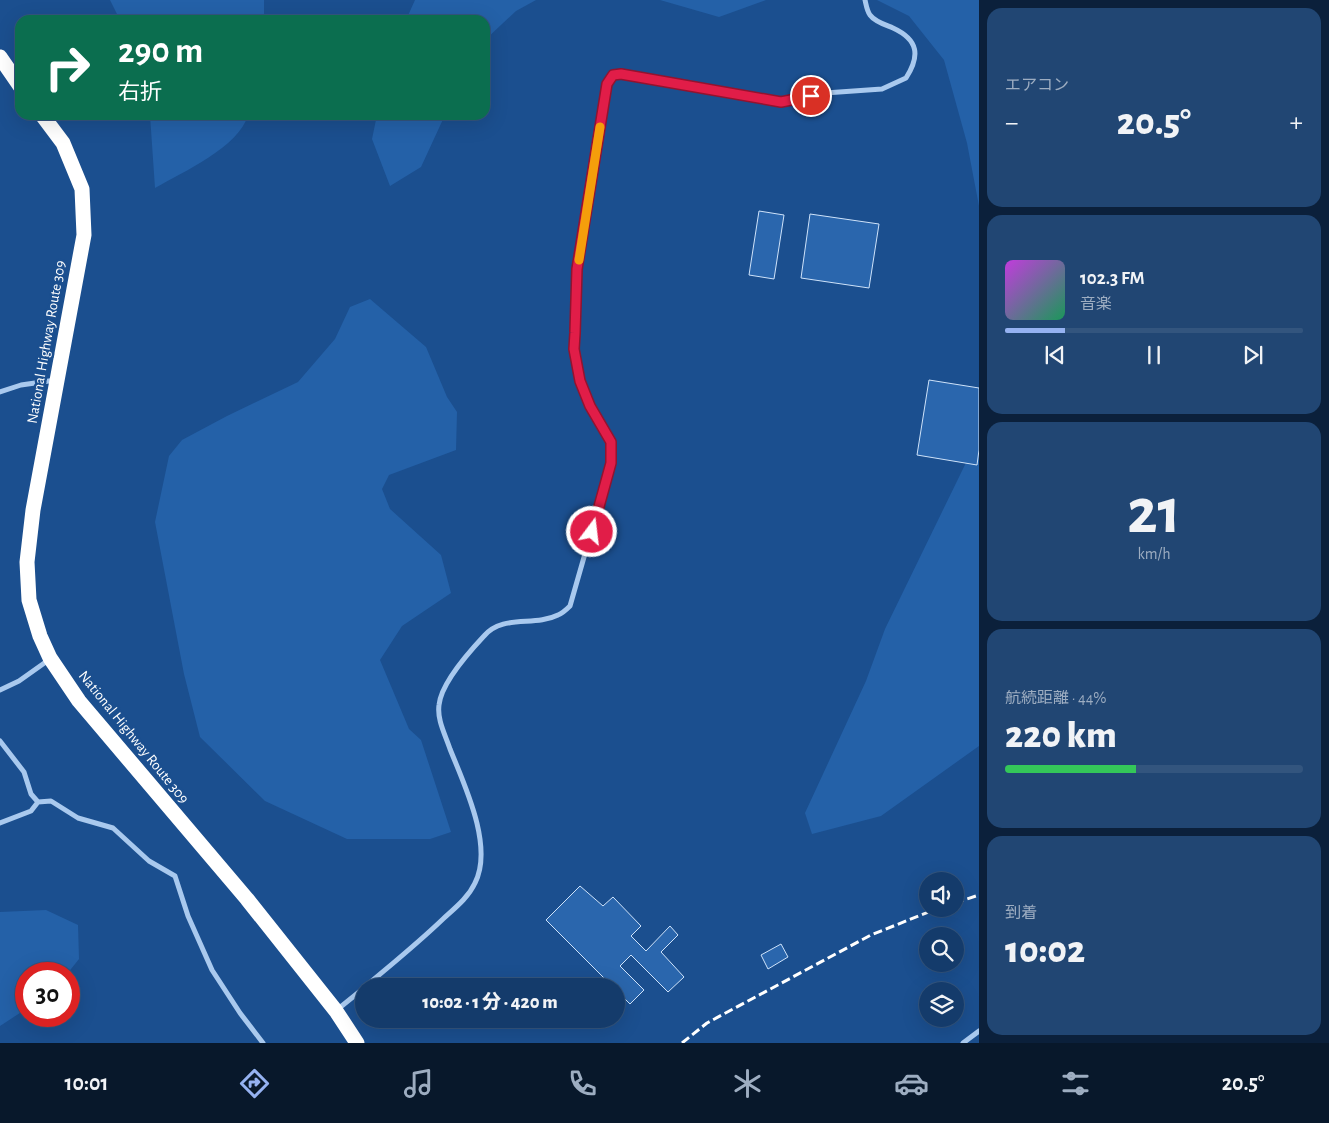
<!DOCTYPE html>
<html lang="ja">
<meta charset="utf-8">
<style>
body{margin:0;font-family:"Alegreya Sans","Noto Sans JP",sans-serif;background:#214673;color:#f1f3f6;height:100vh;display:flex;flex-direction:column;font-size:19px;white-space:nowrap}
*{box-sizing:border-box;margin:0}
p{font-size:16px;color:#9dadc1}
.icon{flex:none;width:28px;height:28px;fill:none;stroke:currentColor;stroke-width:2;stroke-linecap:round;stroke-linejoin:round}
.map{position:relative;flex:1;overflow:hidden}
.panel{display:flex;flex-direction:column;gap:8px;padding:8px;background:#0b203b;width:350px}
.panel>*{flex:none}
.guide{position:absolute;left:15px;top:15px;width:475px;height:105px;border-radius:15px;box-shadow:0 5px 20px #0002,0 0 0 1px #33557e;background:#0b6e4f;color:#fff;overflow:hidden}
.controls{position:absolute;left:919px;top:872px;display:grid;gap:10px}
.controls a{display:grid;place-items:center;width:45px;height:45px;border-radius:50%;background:#143b6b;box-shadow:0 5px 20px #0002,0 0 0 1px #33557e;font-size:25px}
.speed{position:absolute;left:15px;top:962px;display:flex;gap:10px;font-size:25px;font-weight:700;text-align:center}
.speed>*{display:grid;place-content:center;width:65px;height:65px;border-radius:50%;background:#143b6b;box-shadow:0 5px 20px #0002,0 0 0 1px #33557e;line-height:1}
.speed .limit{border:8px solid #d22;background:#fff;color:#111}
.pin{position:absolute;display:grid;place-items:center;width:42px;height:42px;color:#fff;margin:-21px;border:2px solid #fff;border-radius:50%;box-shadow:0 1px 5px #0007}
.me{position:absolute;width:55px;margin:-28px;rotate:15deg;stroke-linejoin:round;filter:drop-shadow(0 0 4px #0008)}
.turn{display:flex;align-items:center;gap:18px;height:105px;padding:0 20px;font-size:22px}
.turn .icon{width:65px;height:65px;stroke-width:2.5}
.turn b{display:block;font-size:35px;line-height:42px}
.big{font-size:38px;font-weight:800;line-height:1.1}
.panel .card{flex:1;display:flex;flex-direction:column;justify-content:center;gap:8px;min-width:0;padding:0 18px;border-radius:15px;background:#214673}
.panel .dial{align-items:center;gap:0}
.dial b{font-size:65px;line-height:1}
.song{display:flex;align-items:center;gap:15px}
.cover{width:60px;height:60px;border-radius:8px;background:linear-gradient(135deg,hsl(290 70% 55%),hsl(150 70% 35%))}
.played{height:5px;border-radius:2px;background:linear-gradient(90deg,#95b2f1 20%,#33557e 20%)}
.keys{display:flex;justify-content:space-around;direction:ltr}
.heat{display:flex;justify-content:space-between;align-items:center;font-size:28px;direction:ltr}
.charge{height:8px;border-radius:4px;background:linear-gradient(90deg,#34c759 44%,#33557e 0)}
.trip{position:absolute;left:355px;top:978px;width:270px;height:50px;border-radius:25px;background:#143b6b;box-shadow:0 5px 20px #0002,0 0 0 1px #33557e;font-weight:800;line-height:50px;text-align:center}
.tab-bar{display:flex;height:80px;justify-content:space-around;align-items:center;background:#08182b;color:#9dadc1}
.tab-bar .icon{width:35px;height:35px}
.tab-bar .active{color:#95b2f1}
.tab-bar b{font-size:22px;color:#f1f3f6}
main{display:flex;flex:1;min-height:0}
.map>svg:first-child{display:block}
.green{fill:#2461a8}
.building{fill:#2a66ad;stroke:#cfe3fa}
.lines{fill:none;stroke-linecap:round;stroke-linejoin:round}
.street{stroke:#a9c9ee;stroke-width:5}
.highway{stroke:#fff;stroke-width:15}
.rail{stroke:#fff;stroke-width:3;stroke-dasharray:9 4;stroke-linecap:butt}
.route-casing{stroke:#92132f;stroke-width:12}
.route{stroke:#e11d48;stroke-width:9}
.slow{stroke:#f59e0b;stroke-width:9}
.labels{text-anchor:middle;stroke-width:5;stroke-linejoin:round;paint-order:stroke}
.street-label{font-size:15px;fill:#fff;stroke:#1b4f8f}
</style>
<main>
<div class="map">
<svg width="979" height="1043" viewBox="0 0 979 1043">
<rect width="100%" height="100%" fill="#1b4f8f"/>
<path class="green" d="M110 0H264V20H120Z
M415 0H536L516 11 485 40V20H406Z
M660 0H766L719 17Z
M877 0H979V206L967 143 944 60 909 16Z
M150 115H248C239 147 183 172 155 188Z
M377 115H445L421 167 390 186 372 139Z
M370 299 426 347 447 397 457 412 456 450 389 475 382 489 390 509 441 555 451 593 402 626 380 660 409 729 421 740 451 832 430 839H347L265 801 200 737 184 674 155 522 169 456 182 440 227 416 298 382 335 339 350 307Z
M979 436V746L881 816 812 834 805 813 866 681 885 629Z
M46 910 78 925 79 959 67 974H26V1009L0 1026V912Z"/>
<path class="building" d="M759 211 784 215 774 279 749 275Z
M810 214 879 224 869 288 801 278Z
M929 380 979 388V450L977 465 917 455Z
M580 886 603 906 613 897 641 926 631 936 646 951 670 926 678 935 661 952 684 977 668 992 631 955 620 966 644 990 630 1004 616 990V986H612L546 920Z
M781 944 788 957 768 969 761 955Z"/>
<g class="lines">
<path class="street" d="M0 392 21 385 56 380
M0 690 19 681 50 659
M0 741 24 772 31 794 38 802
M0 823 31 811 38 802 51 801 78 818 113 828 149 861 175 876 188 916 212 970 240 1013 263 1043
M366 986C392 964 418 943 443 919 455 908 468 898 475 883 494 846 464 784 450 749 445 734 437 720 439 705 441 684 469 652 484 636 503 614 534 627 558 615 563 613 567 609 570 606L611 463V442L590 406 581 381 574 349 577 269 607 84 613 75 621 74 781 102 825 93 882 89 906 78C920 56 919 40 893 28 886 25 875 22 870 15 867 11 866 4 865 0
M338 1009 364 988
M963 1043 979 1031"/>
<path class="highway" d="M0 57 20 86
M42 115 63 143 82 189 84 235 33 510 27 562 29 600 40 636 50 658 79 701 247 899 336 1011 357 1043"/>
<path class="rail" d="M955 903 979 895
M682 1043 707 1023 871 935 936 909"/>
</g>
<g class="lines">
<g class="route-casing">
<path id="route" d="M592 532 611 463V442L590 406 580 381 574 349 575 333 577 269 607 84 613 75 621 74 781 102 811 96"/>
</g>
<use href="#route" class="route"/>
<path class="slow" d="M579 260 600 127"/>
</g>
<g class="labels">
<g class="street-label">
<text transform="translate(46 342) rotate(-80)" y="5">National Highway Route 309</text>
<text transform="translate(134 737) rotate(51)" y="5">National Highway Route 309</text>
</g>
</g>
</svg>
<div class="controls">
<a><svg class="icon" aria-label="sound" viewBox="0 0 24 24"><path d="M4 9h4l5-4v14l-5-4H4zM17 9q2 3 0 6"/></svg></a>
<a><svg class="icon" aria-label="search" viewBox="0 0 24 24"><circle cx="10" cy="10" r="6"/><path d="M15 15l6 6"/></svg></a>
<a><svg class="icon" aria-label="layers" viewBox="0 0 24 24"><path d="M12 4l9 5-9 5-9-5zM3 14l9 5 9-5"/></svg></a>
</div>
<div class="speed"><div class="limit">30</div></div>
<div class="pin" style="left:811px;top:96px;background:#d93025"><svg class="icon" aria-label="arrive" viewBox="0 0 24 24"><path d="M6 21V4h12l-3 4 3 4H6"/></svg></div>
<svg class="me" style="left:592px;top:532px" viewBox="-20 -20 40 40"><circle r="17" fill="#e11d48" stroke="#fff" stroke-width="3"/><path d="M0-11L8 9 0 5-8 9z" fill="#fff"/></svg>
<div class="trip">10:02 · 1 分 · 420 m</div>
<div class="guide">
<div class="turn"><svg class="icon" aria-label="right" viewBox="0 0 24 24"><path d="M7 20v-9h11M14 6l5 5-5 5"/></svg><div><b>290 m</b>右折</div></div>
</div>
</div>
<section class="panel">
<div class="card"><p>エアコン</p>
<div class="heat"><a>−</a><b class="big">20.5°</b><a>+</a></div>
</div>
<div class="card">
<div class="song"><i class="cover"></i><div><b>102.3 FM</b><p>音楽</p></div></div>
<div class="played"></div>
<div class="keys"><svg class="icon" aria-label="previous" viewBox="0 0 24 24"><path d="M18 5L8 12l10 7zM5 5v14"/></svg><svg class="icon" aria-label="pause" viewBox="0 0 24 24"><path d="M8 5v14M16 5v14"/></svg><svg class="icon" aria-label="next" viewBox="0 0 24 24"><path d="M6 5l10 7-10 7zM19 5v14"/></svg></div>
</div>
<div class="card dial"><b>21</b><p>km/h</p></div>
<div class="card"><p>航続距離 · 44%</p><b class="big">220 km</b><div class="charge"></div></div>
<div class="card"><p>到着</p><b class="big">10:02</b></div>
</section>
</main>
<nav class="tab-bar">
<b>10:01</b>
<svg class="icon active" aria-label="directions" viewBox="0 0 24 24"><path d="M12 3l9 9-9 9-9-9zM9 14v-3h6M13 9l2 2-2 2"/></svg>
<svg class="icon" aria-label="music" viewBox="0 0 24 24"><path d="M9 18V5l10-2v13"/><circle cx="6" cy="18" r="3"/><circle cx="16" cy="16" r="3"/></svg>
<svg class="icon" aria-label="phone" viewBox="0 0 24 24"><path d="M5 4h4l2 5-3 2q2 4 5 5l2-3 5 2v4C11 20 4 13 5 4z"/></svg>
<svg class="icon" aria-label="climate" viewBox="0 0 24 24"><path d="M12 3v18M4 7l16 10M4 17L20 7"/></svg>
<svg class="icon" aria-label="car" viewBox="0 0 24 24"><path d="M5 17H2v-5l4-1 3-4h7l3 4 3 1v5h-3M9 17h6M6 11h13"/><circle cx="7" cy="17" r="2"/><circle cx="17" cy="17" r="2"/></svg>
<svg class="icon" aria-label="filters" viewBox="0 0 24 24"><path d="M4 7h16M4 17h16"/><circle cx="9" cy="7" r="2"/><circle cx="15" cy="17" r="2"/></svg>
<b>20.5°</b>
</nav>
